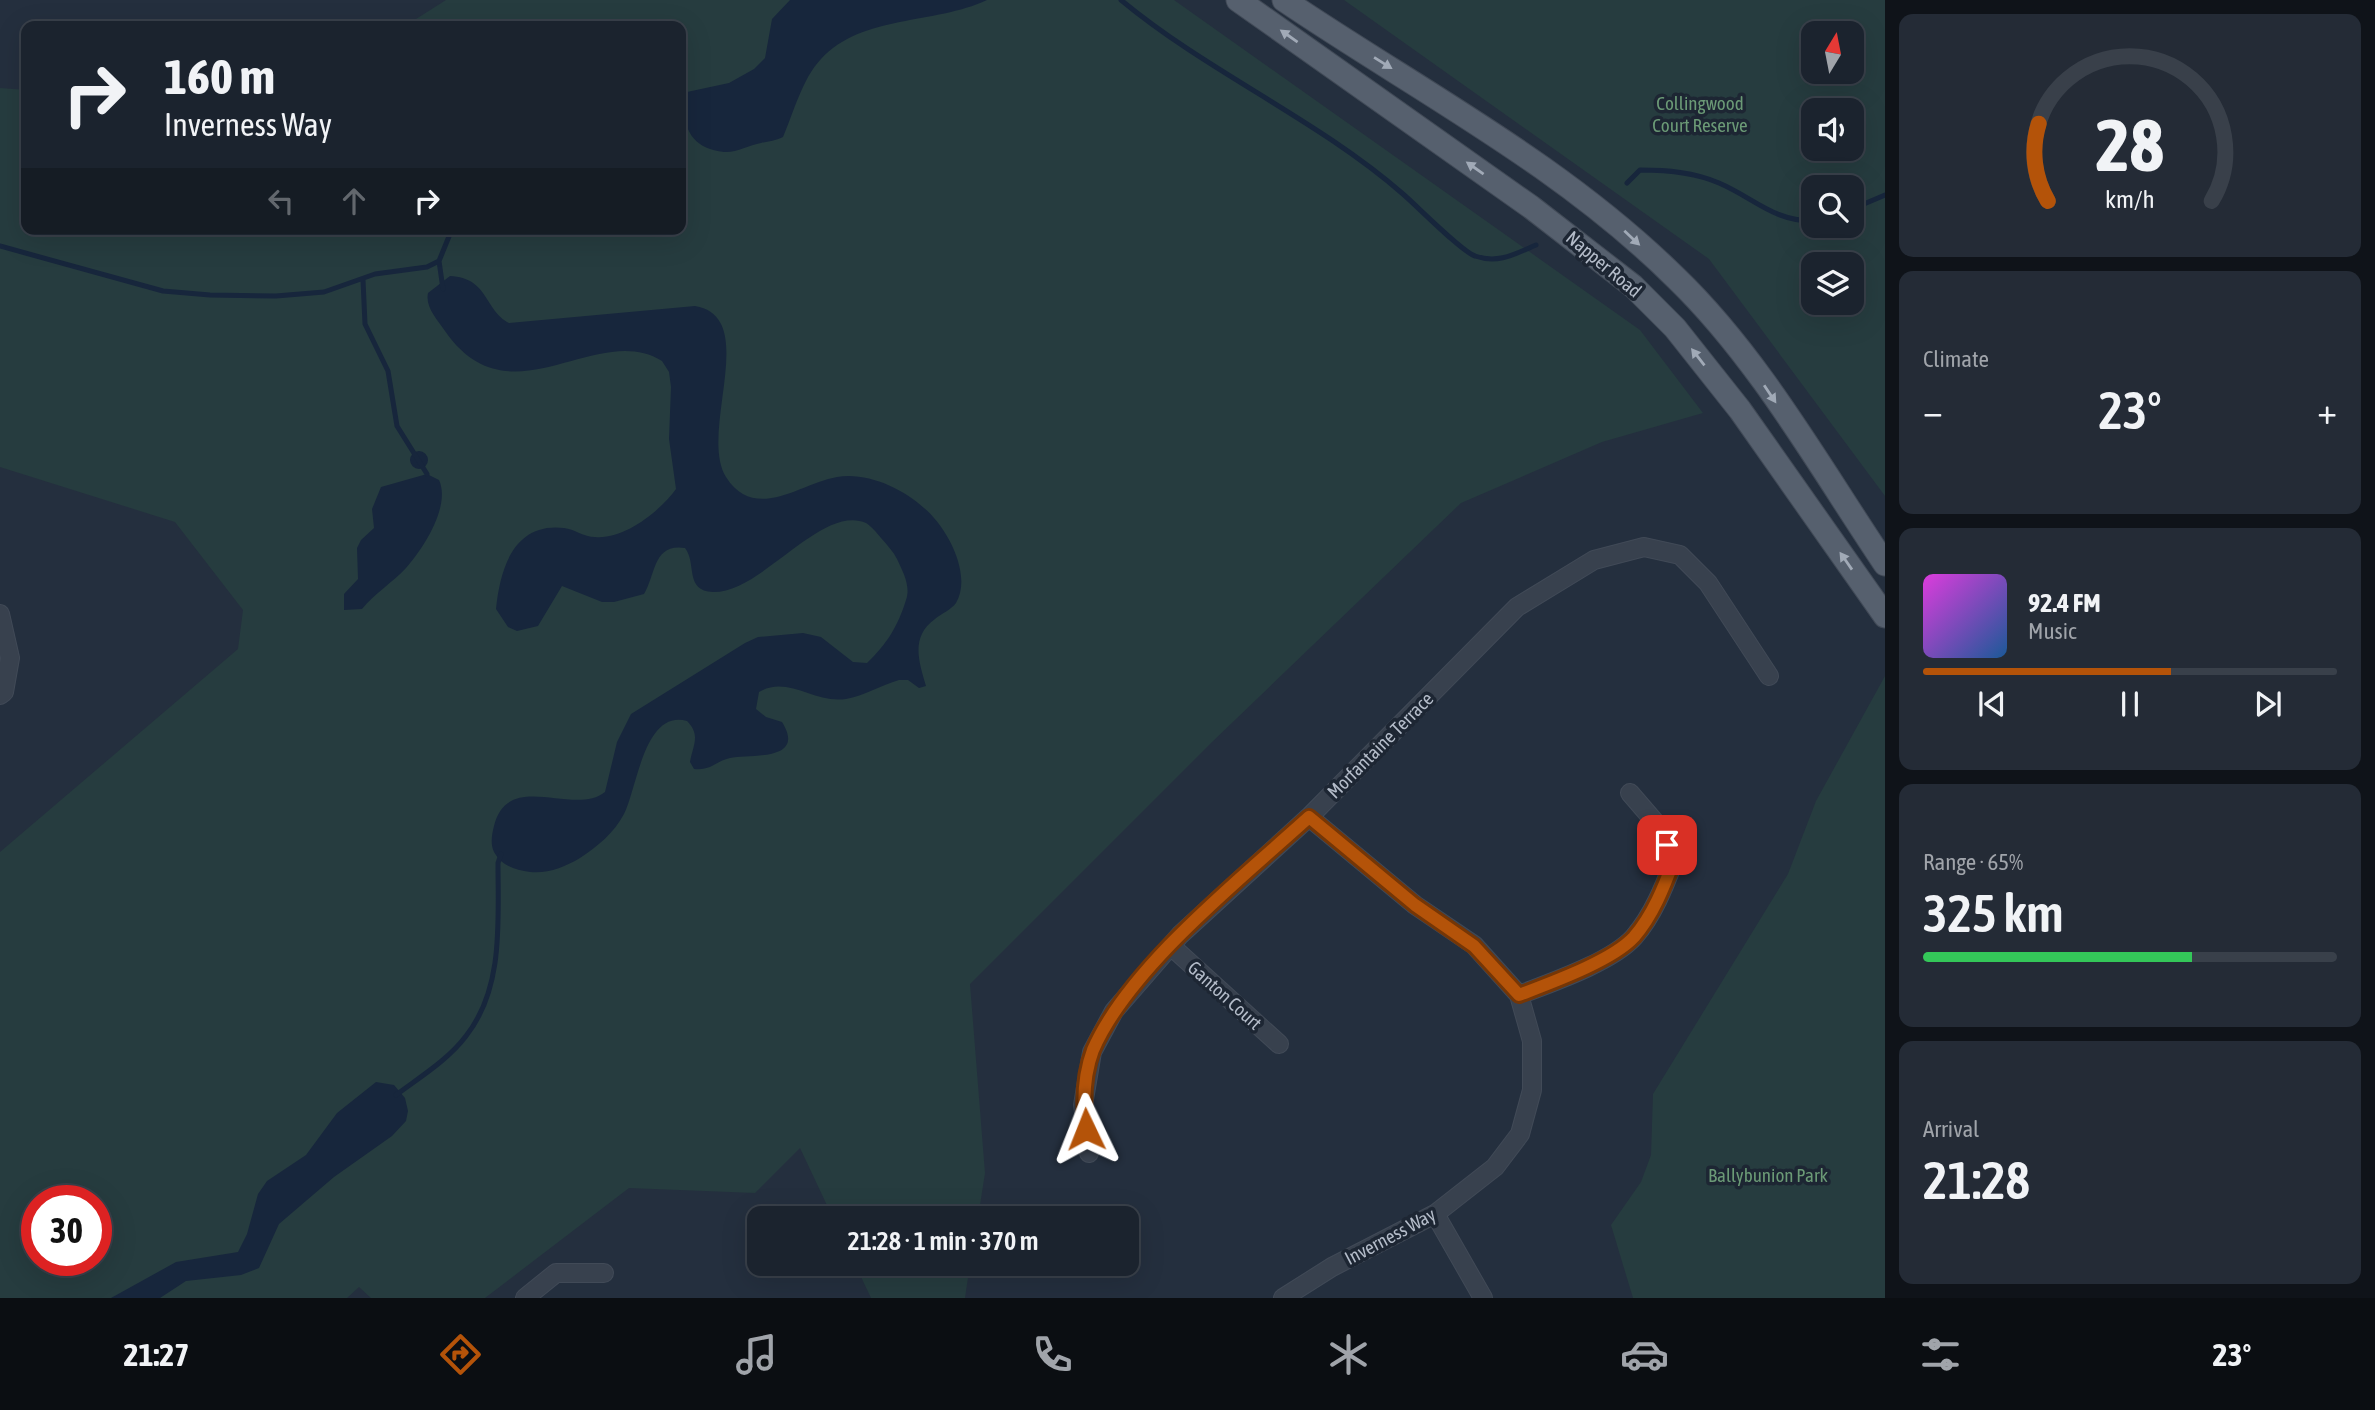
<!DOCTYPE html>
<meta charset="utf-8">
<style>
body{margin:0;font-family:"Asap Condensed",sans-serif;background:#242b36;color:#f1f3f6;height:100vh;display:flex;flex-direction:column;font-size:26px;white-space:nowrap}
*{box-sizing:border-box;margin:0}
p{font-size:23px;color:#a0a4aa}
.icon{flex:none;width:38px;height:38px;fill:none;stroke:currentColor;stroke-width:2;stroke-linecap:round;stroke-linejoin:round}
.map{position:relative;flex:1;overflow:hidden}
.sheet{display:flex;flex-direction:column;gap:14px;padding:14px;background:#0f1319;width:490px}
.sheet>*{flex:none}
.hud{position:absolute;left:21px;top:21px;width:665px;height:214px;border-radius:14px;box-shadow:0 7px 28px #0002,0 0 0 2px #39404a;background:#1b232e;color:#f1f3f6;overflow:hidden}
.needle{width:46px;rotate:10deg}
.controls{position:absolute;left:1801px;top:21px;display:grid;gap:14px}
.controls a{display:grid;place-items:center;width:63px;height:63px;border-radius:14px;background:#1b232e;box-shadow:0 7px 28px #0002,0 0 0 2px #39404a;font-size:35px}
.speed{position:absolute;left:21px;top:1185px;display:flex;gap:14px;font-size:35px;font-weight:700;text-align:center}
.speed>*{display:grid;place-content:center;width:91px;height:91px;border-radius:50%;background:#1b232e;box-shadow:0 7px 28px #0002,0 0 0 2px #39404a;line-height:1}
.speed .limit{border:10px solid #d22;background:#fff;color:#111}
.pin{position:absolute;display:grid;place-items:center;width:60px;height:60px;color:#fff;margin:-30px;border-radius:14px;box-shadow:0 4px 10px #0006}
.me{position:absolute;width:77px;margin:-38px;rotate:358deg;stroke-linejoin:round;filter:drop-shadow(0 0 5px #0008)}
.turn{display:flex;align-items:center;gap:24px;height:147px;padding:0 28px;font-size:32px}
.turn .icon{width:91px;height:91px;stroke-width:2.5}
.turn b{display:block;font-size:49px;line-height:60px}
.lanes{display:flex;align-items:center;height:66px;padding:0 28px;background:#0003;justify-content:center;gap:35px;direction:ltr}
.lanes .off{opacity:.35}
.big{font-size:52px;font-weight:600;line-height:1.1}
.sheet .card{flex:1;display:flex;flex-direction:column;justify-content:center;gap:10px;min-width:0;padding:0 24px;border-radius:14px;background:#242b36}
.sheet .dial{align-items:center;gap:0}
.dial svg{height:182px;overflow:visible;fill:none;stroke:#39404a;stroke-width:7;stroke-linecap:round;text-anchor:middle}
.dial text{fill:#f1f3f6;stroke:none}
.song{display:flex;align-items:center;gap:21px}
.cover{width:84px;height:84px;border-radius:10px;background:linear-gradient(135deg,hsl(300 70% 55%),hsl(210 70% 35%))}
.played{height:7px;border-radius:4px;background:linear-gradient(90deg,#b45309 60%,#39404a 60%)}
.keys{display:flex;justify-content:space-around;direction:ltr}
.heat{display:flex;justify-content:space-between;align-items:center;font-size:38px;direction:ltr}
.charge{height:10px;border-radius:5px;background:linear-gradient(90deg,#34c759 65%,#39404a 0)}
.trip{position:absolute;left:747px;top:1206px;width:392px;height:70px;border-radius:14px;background:#1b232e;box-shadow:0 7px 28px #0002,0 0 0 2px #39404a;font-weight:600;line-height:70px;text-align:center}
.menu{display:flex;height:112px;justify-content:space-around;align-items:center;background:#0b0e12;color:#a0a4aa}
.menu .icon{width:49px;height:49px}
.menu .current{color:#b45309}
.menu b{font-size:32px;color:#f1f3f6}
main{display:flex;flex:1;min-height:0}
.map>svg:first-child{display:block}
.green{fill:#263c3f;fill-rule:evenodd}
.water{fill:#17263c}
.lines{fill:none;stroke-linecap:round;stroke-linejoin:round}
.stream{stroke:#17263c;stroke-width:5}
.minor-casing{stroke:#414a57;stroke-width:20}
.major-casing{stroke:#414a57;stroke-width:25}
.minor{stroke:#38414e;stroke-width:18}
.major{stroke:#56606e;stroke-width:23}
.oneway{fill:#a1aab7}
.route-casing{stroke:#753606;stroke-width:18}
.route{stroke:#b45309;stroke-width:12}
.labels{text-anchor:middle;stroke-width:7;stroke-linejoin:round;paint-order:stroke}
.park-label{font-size:19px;fill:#6b9a76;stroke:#1d2633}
.street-label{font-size:19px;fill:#b4bcc9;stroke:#1d2633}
</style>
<main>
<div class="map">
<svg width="1885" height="1298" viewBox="0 0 1885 1298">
<rect width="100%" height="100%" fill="#242f3e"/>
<path class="green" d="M446 0H1174L1640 330 1703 413 1602 442 1461 503 1211 743 970 984 985 1173 978 1218H833L800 1148 755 1193 629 1188 485 1298H371L359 1287 347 1298H0V852L238 649 243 610 175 522 0 467V88L26 90V229H681V26H405ZM37 1200H96V1260H37Z
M1344 0H1885V496L1709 259ZM1852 33V72H1813V33ZM1852 110V149H1813V110ZM1852 187V226H1813V187ZM1852 264V303H1813V264Z
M1885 676V1298H1633L1611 1225 1641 1182 1651 1155 1653 1094 1788 874 1816 801Z
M855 1264H970L965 1298H871Z"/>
<path class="water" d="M790 0H987C934 25 863 14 821 59 802 79 794 112 783 137 775 141 769 141 761 143 749 145 736 153 724 152 689 149 679 122 687 92L729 83 754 69 765 58 772 19Z
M450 276C489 278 484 310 509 323L695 306C761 317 698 432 726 477 755 523 801 483 837 477 867 472 902 488 924 508 946 526 973 574 956 603 952 609 941 614 935 619 910 637 919 662 926 686L919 688 908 680H899C881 685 864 696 846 699 814 704 788 675 759 692L756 709 766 717 782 722C807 762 749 754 730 758 716 761 711 771 694 769L690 762C693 745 701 735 687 721 644 709 637 789 624 814 614 833 598 846 580 858 565 867 547 874 530 872 515 870 502 866 494 852 490 844 492 834 494 826 508 769 574 817 605 792L617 742 631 714 745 643 758 637 803 633 821 637 853 662 867 663C887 644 898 626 906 600 911 586 903 572 897 559 893 551 887 545 881 538 877 533 871 526 866 523 821 504 762 593 713 592 684 591 697 563 685 548 653 543 656 574 644 594L614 602H602L562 586 538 626 517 631 508 627 496 609C500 570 513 522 564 528 574 529 584 537 595 537 624 540 660 511 676 489L669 439 671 387 669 372 662 361C596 320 510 425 445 331 437 319 425 307 428 293Z
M410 460a9 9 0 1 1 18 0a9 9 0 1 1-18 0Z
M427 474 439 480C451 506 423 549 406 568 392 583 375 593 362 609L344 610V594L358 579 357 548 361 540 374 528 372 509 381 487Z
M376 1082 394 1085 405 1098 408 1111 406 1121 392 1136 334 1177 279 1224 259 1268 241 1275 186 1281 160 1298H111L176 1262 238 1252 247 1234 258 1194 267 1181 306 1155 337 1113Z"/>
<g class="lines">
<path class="stream" d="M1121 0C1209 73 1317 119 1403 194 1417 206 1462 252 1475 256 1498 264 1515 254 1536 245
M1627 183 1640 170C1667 170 1694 172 1719 183 1754 198 1773 221 1813 221
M1852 209 1885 195
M0 246 163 291 210 295 276 296 324 292 375 274 427 267 439 261 452 229
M439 261 443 289
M363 280 365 324 388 371 397 426 427 474
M396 1095C420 1077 448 1060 466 1036 504 988 498 920 498 863L501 854"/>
<g class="minor-casing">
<path id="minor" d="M0 614 10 658 4 692 0 695
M1171 946 1279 1044
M1519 995C1550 983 1612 962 1634 937 1653 915 1664 887 1674 861L1661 829 1630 793
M1089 1153 1083 1105 1092 1052 1114 1011 1180 935 1309 817 1517 607 1594 560 1644 547 1680 555 1708 583 1769 676
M1435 1214 1483 1298
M525 1298 556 1273H604
M1283 1298 1332 1267 1435 1214 1495 1167 1520 1134 1532 1090V1041L1519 995 1474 945 1415 905 1309 817"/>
</g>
<g class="major-casing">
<path id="major" d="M1238 0 1531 207 1633 286 1675 328 1740 410 1885 616
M1284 0C1417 90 1561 164 1676 278 1759 358 1821 469 1885 564"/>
</g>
<use href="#minor" class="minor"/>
<use href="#major" class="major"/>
</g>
<defs><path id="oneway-solid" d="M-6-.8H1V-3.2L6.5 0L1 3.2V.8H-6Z" transform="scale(1.75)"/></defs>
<g class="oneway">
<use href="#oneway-solid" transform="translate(1289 36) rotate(-145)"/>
<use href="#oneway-solid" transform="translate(1383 63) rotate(32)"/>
<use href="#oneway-solid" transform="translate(1475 168) rotate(-145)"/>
<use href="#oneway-solid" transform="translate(1632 238) rotate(43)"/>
<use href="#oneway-solid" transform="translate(1698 357) rotate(-128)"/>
<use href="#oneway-solid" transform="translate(1770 394) rotate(56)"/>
<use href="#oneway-solid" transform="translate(1846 561) rotate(-125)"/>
</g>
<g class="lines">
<g class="route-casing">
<path id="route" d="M1086 1129C1083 1104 1084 1074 1093 1050 1129 967 1242 878 1309 817L1415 905 1474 946 1519 995C1550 983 1612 961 1634 937 1653 915 1664 887 1674 860L1667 845"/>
</g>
<use href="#route" class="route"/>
</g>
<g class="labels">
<g class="park-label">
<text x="1700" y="110">Collingwood<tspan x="1700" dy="22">Court Reserve</tspan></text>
<text x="1768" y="1182">Ballybunion Park</text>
</g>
<g class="street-label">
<text transform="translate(1604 264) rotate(40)" y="7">Napper Road</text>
<text transform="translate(1380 745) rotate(-45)" y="7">Morfantaine Terrace</text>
<text transform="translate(1225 995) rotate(42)" y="7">Ganton Court</text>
<text transform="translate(1390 1236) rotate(-28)" y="7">Inverness Way</text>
</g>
</g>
</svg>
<div class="controls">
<a><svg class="needle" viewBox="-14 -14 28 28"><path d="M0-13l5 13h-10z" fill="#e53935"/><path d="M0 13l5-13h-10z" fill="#a0a4aa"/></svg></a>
<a><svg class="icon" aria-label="sound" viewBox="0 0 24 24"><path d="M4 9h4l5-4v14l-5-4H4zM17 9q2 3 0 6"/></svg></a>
<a><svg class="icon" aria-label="search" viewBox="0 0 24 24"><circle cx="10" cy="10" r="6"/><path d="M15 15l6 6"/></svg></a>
<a><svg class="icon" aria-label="layers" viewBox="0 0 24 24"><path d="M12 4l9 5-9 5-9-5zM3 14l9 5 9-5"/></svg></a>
</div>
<div class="speed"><div class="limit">30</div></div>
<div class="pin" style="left:1667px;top:845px;background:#d93025"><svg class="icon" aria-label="arrive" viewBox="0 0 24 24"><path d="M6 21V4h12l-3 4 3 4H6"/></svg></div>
<svg class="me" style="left:1086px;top:1129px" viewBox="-20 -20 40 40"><path d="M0-17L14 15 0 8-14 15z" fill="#b45309" stroke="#fff" stroke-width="4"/></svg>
<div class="trip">21:28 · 1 min · 370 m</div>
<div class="hud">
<div class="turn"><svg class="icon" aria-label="right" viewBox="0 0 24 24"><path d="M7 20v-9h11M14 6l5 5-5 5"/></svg><div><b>160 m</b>Inverness Way</div></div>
<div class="lanes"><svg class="icon off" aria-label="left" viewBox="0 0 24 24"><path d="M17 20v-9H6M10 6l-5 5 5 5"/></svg><svg class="icon off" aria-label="ahead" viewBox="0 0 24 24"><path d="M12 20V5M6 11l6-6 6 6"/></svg><svg class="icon" aria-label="right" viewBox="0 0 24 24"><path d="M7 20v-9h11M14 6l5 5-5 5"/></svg></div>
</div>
</div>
<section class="sheet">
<div class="card dial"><svg viewBox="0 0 100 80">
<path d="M14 69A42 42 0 1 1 86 69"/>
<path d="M14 69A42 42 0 0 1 10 35" stroke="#b45309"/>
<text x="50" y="56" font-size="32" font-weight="700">28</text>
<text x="50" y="72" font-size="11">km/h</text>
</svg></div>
<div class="card"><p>Climate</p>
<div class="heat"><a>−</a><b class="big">23°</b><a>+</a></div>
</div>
<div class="card">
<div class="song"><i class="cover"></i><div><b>92.4 FM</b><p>Music</p></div></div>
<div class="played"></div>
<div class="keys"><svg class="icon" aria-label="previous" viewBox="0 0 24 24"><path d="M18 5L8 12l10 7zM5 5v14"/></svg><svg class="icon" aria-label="pause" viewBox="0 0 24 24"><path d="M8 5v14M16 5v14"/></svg><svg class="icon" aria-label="next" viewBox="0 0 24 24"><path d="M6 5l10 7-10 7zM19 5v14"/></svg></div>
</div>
<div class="card"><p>Range · 65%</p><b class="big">325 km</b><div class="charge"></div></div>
<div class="card"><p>Arrival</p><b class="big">21:28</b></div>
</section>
</main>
<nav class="menu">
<b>21:27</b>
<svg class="icon current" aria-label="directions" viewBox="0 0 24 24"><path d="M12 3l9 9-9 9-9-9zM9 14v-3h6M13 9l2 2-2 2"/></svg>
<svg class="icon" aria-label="music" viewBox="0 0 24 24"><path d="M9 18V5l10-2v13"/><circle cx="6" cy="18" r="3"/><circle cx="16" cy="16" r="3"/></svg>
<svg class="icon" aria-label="phone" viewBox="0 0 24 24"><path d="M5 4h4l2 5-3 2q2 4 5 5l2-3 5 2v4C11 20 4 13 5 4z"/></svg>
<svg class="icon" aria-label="climate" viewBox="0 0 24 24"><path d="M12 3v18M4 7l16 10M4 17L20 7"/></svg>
<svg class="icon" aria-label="car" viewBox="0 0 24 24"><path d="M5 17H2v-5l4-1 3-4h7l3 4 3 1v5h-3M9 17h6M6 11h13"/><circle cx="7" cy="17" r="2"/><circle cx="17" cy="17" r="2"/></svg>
<svg class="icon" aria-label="filters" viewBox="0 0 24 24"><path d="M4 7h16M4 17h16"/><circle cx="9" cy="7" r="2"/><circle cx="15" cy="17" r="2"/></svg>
<b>23°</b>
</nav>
